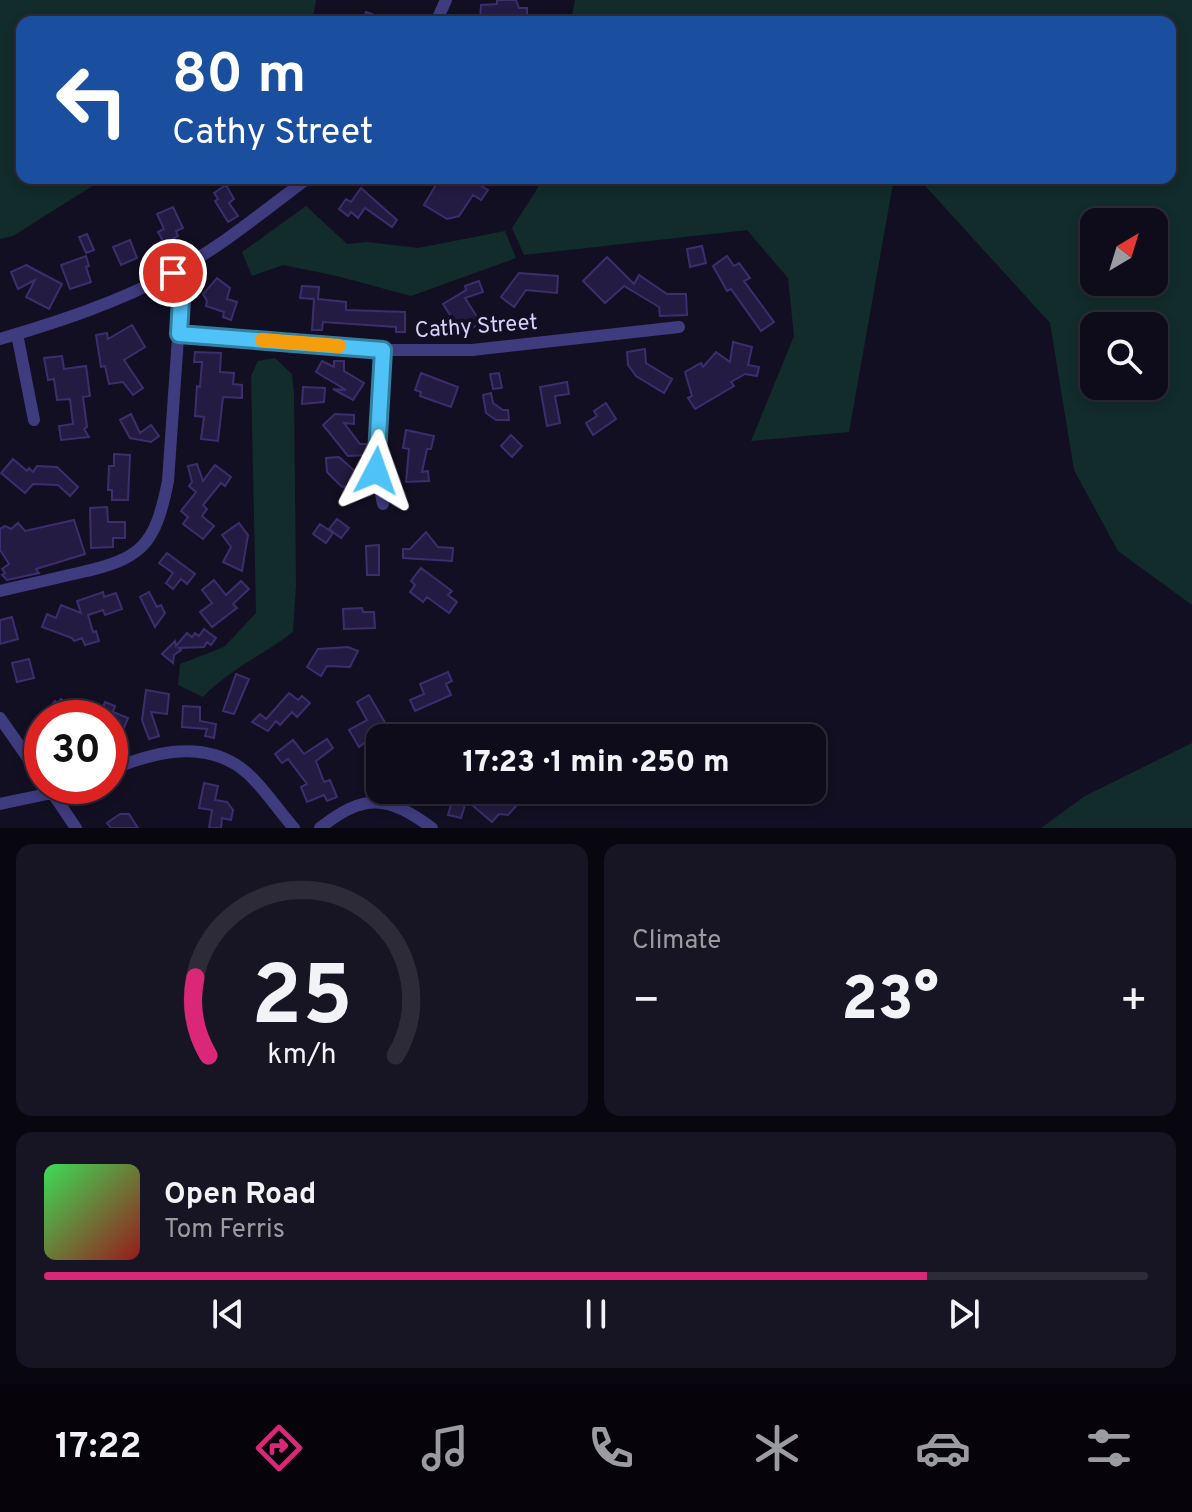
<!DOCTYPE html>
<meta charset="utf-8">
<style>
body{margin:0;font-family:Overpass,sans-serif;background:#171423;color:#f1f3f6;height:100vh;display:flex;flex-direction:column;font-size:30px;white-space:nowrap}
*{box-sizing:border-box;margin:0}
p{font-size:26px;color:#9b9ba2}
.icon{flex:none;width:44px;height:44px;fill:none;stroke:currentColor;stroke-width:2;stroke-linecap:round;stroke-linejoin:round}
.map{position:relative;height:828px;overflow:hidden}
.details{display:flex;flex-direction:column;gap:16px;padding:16px;background:#08060e;flex:1}
.details>*{flex:none}
.guide{position:absolute;left:16px;top:16px;width:1160px;height:168px;border-radius:16px;box-shadow:0 4px 12px #0003,0 0 0 2px #2e2b39;background:#1a4fa0;color:#fff;overflow:hidden}
.needle{width:52px;rotate:38deg}
.tools{position:absolute;left:1080px;top:208px;display:grid;gap:16px}
.tools a{display:grid;place-items:center;width:88px;height:88px;border-radius:16px;background:#0e0b1a;box-shadow:0 4px 12px #0003,0 0 0 2px #2e2b39;font-size:40px}
.speed{position:absolute;left:24px;top:700px;display:flex;gap:16px;font-size:40px;font-weight:700;text-align:center}
.speed>*{display:grid;place-content:center;width:104px;height:104px;border-radius:50%;background:#0e0b1a;box-shadow:0 4px 12px #0003,0 0 0 2px #2e2b39;line-height:1}
.speed .limit{border:12px solid #d22;background:#fff;color:#111}
.pin{position:absolute;display:grid;place-items:center;width:68px;height:68px;color:#fff;margin:-34px;border:4px solid #fff;border-radius:50%;box-shadow:0 2px 8px #0007}
.me{position:absolute;width:88px;margin:-44px;rotate:4deg;stroke-linejoin:round;filter:drop-shadow(0 0 6px #0008)}
.turn{display:flex;align-items:center;gap:28px;height:168px;padding:0 24px;font-size:36px}
.turn .icon{width:104px;height:104px;stroke-width:2.5}
.turn b{display:block;font-size:56px;line-height:68px}
.big{font-size:60px;font-weight:800;line-height:1.1}
.details .widget{flex:1;display:flex;flex-direction:column;justify-content:center;gap:12px;min-width:0;padding:0 28px;border-radius:16px;background:#171423}
.details .dial{align-items:center;gap:0}
.dial svg{height:208px;overflow:visible;fill:none;stroke:#2e2b39;stroke-width:7;stroke-linecap:round;text-anchor:middle}
.dial text{fill:#f1f3f6;stroke:none}
.song{display:flex;align-items:center;gap:24px}
.cover{width:96px;height:96px;border-radius:12px;background:linear-gradient(135deg,hsl(130 70% 55%),hsl(0 70% 35%))}
.played{height:8px;border-radius:4px;background:linear-gradient(90deg,#db2777 80%,#2e2b39 80%)}
.keys{display:flex;justify-content:space-around;direction:ltr}
.heat{display:flex;justify-content:space-between;align-items:center;font-size:44px;direction:ltr}
.details .tiles{flex:1;display:grid;gap:16px;grid-template-columns:1fr 1fr}
.widget:last-child{grid-column:span 2}
.trip{position:absolute;left:366px;top:724px;width:460px;height:80px;border-radius:16px;background:#0e0b1a;box-shadow:0 4px 12px #0003,0 0 0 2px #2e2b39;font-weight:800;line-height:80px;text-align:center}
.tabs{display:flex;height:128px;justify-content:space-around;align-items:center;background:#06040a;color:#9b9ba2}
.tabs .icon{width:56px;height:56px}
.tabs .current{color:#db2777}
.tabs b{font-size:36px;color:#f1f3f6}
.map>svg:first-child{display:block}
.green{fill:#122c2b;fill-rule:evenodd}
.building{fill:#241b42;stroke:#3c2e6d;stroke-width:2}
.lines{fill:none;stroke-linecap:round;stroke-linejoin:round}
.minor{stroke:#3f3b7f;stroke-width:12}
.route-casing{stroke:#337fa1;stroke-width:20}
.route{stroke:#4fc3f7;stroke-width:14}
.slow{stroke:#f59e0b;stroke-width:14}
.labels{text-anchor:middle;stroke-width:8;stroke-linejoin:round;paint-order:stroke}
.street-label{font-size:22px;fill:#d7d1fd;stroke:#120f22}
</style>
<div class="map">
<svg width="1192" height="828" viewBox="0 0 1192 828">
<rect width="100%" height="100%" fill="#120f22"/>
<path class="green" d="M0 0H316L312 22H22V178H105L13 236 0 239Z
M575 0H1192V605L1118 551 1074 470 1050 323 918 178H1170V22H571ZM1154 222V282H1094V222ZM1094 326H1154V386H1094Z
M544 178H894L849 432 751 441 794 336 788 278 747 230 524 255 512 228Z
M306 206 347 244 367 242 418 248 505 231 516 258 411 296 337 276 283 265 252 276 242 252Z
M275 358 292 374 294 394 296 585 293 632C263 655 230 669 203 697L178 685 180 664 224 647 256 613 251 376 258 361Z
M1192 743V828H1041L1085 796Z"/>
<path class="building" d="M497 0H516L519 8H527V22L480 20 481 5 497 4Z
M366 12 392 21V22H363Z
M440 178H468L488 190 481 200 473 195 459 216 447 219 424 205Z
M226 185 234 199 229 203 238 216 228 222 215 201 218 199 214 193Z
M361 188 397 220 392 227 365 208 358 218 351 212 348 216 339 209 346 199 351 202Z
M173 207 183 228 176 231 178 236 167 242 172 251 160 257 155 247 164 243 158 232 164 229 157 214Z
M87 234 94 250 86 253 79 237Z
M130 240 137 258 121 265 113 247Z
M702 246 706 263 690 267 687 249Z
M86 256 89 266 86 267 91 282 70 289 61 265Z
M727 256 734 266 739 263 750 278 744 281 774 322 761 331 731 289 727 291 713 266Z
M607 257 634 284 639 275 667 294H686L687 315 660 316 659 307 624 286 605 303 583 281Z
M26 265 62 284 49 309 26 297 35 280 18 289 11 272Z
M519 273 558 276 557 293 526 290 514 307 501 297Z
M217 278 230 288 227 299 237 302 231 320 223 317 224 312 206 306 207 301 203 294Z
M479 281 483 292 465 298 481 323 462 334 443 304 466 290 465 286Z
M302 286 319 287 318 299 346 302V310L405 312V332H396V327L323 322 322 330H312L314 299 300 298Z
M132 325 145 347 124 360 143 388 133 395 123 382 109 384 105 366 101 367 96 335 107 333 108 339Z
M733 342 752 347 748 365 759 367 757 376 745 374 731 382 734 386 695 409 688 398 692 396 685 372 701 363 703 367 716 352 730 362Z
M645 349 646 363 672 379 664 393 636 376 628 365 627 352Z
M195 352 221 353 220 372 234 373 233 384 242 385V398L223 397 218 441 201 439 204 417 195 416 197 386 200 387 202 362H194Z
M62 356 64 369 86 366 90 396 83 397 87 427 84 429 89 437 61 440 59 426 73 424 70 399 57 400 54 379 48 380 44 358Z
M322 361 334 367V361H344V371L364 383 353 400 333 389 346 390 316 372Z
M421 373 458 387 451 407 420 396 421 392 415 390Z
M499 373 502 388 493 389 490 374Z
M567 382 569 394 555 396 560 423 547 426 540 387Z
M303 387 325 388 324 402 302 404Z
M491 393 493 403 503 410H508L509 420H496L486 413 483 395Z
M606 403 616 419 593 435 586 423 597 416 594 411Z
M131 414 140 433 151 425 159 436 151 442 130 438 120 420Z
M335 414 354 415V424L344 423 360 444H367V455L348 456 323 425Z
M406 430 434 436 431 449H427L422 472 428 471 429 481 406 482 409 449 403 448Z
M511 435 522 446 512 457 501 446Z
M114 454 130 455 128 500H112V490H108L109 466H114Z
M339 457 357 473 359 485 342 487 327 472 326 458Z
M13 459 27 471 29 468 33 472 37 466 57 467 78 487 70 496 58 485 33 484 25 493 1 473Z
M197 464 203 481 215 465 231 477 225 486 221 483 203 505 207 509 202 516 214 526 203 539 183 524 188 517 181 511 196 492 189 486 192 482 188 466Z
M107 507 108 522H125V538H113V547L91 548 90 508Z
M337 519 349 528 341 538 329 529Z
M74 520 85 554 36 569 39 573 7 580 2 575 5 573 2 569 9 564 0 550V529L5 526 11 529 18 523 25 531Z
M239 523 248 535 242 571 223 562 231 547 222 535Z
M320 524 333 533 326 543 313 534Z
M426 532 438 547 453 548 452 561 403 558V549H410Z
M379 545V575H367L366 546Z
M167 553 195 574 187 584 181 579 173 589 166 583 173 573 159 563Z
M421 568 452 591 448 595 457 602 449 613 427 597 423 602 410 592 415 585 411 581Z
M214 580 226 595 241 581 249 589 233 604 237 608 212 627 200 612 212 603 202 590Z
M103 592 104 597 116 593 122 609 105 615 103 610 88 615 93 632 96 631 99 641 85 645 82 638 74 641 72 638 42 627 47 614 56 618 61 605 81 613 77 601Z
M149 592 157 607 161 605 165 613 155 627 140 597Z
M362 608 363 612H374L375 628 344 629 343 609Z
M12 617 18 639 0 644V620Z
M204 629 216 638 211 645 207 642 204 647 179 648 181 650 174 655 173 663 162 654 175 641 176 646 187 633 192 637 195 633 199 636Z
M348 647 358 651 350 667 327 666 321 676 307 667 318 649Z
M29 659 34 678 17 682 12 663Z
M448 672 452 681 446 684 451 695 415 711 410 700 424 694 420 684Z
M236 674 249 679 234 714 223 711Z
M146 690 169 694 167 714 151 712 159 736 149 739 142 720Z
M289 693 298 700 302 696 310 703 297 717 292 712 280 725 276 721 268 731 252 722 260 714 266 719Z
M369 695 387 726 359 747 349 730 367 720 357 702Z
M61 699 71 707 62 718H42L55 701 58 703Z
M105 702 115 706 113 712 128 718 123 730 110 724V718H98Z
M183 706 200 707V721L216 724 214 738 205 736 207 729 182 727Z
M448 725 458 738H431Z
M327 739 333 748 316 761 324 782 330 780 337 797 327 801 324 795 307 802 301 787 307 784 288 759 282 763 275 754 293 740 304 754Z
M204 783 218 786 215 800 227 802 233 810 231 820 222 818 221 828H209L212 810 199 808Z
M464 790H477L494 805 505 794 517 805 508 815 499 814 492 822 465 799 467 795Z
M452 801 465 805 461 818 448 815Z
M120 814H129L138 828H111L107 823Z"/>
<g class="lines">
<path class="minor" d="M436 22 446 0
M17 334 34 420
M179 334 383 350H472L679 327
M0 339C58 322 119 302 172 273 221 247 264 211 308 178
M383 350 376 471 383 504
M0 591C26 585 52 579 78 573 142 559 155 546 168 481L180 309 181 299 173 273
M0 718 42 778
M110 770C149 754 196 740 235 764 258 778 276 808 294 828
M49 788 76 828
M0 804 52 793 69 786
M320 828C364 793 387 795 432 828"/>
</g>
<g class="lines">
<g class="route-casing">
<path id="route" d="M173 273 181 299 179 334 383 350 376 471"/>
</g>
<use href="#route" class="route"/>
<path class="slow" d="M262 340 339 346"/>
</g>
<g class="labels">
<g class="street-label">
<text transform="translate(476 325) rotate(-4)" y="8">Cathy Street</text>
</g>
</g>
</svg>
<div class="tools">
<a><svg class="needle" viewBox="-14 -14 28 28"><path d="M0-13l5 13h-10z" fill="#e53935"/><path d="M0 13l5-13h-10z" fill="#9b9ba2"/></svg></a>
<a><svg class="icon" aria-label="search" viewBox="0 0 24 24"><circle cx="10" cy="10" r="6"/><path d="M15 15l6 6"/></svg></a>
</div>
<div class="speed"><div class="limit">30</div></div>
<div class="pin" style="left:173px;top:273px;background:#d93025"><svg class="icon" aria-label="arrive" viewBox="0 0 24 24"><path d="M6 21V4h12l-3 4 3 4H6"/></svg></div>
<svg class="me" style="left:376px;top:471px" viewBox="-20 -20 40 40"><path d="M0-17L14 15 0 8-14 15z" fill="#4fc3f7" stroke="#fff" stroke-width="4"/></svg>
<div class="trip">17:23 · 1 min · 250 m</div>
<div class="guide">
<div class="turn"><svg class="icon" aria-label="left" viewBox="0 0 24 24"><path d="M17 20v-9H6M10 6l-5 5 5 5"/></svg><div><b>80 m</b>Cathy Street</div></div>
</div>
</div>
<section class="details">
<div class="tiles">
<div class="widget dial"><svg viewBox="0 0 100 80">
<path d="M14 69A42 42 0 1 1 86 69"/>
<path d="M14 69A42 42 0 0 1 9 39" stroke="#db2777"/>
<text x="50" y="56" font-size="32" font-weight="700">25</text>
<text x="50" y="72" font-size="11">km/h</text>
</svg></div>
<div class="widget"><p>Climate</p>
<div class="heat"><a>−</a><b class="big">23°</b><a>+</a></div>
</div>
<div class="widget">
<div class="song"><i class="cover"></i><div><b>Open Road</b><p>Tom Ferris</p></div></div>
<div class="played"></div>
<div class="keys"><svg class="icon" aria-label="previous" viewBox="0 0 24 24"><path d="M18 5L8 12l10 7zM5 5v14"/></svg><svg class="icon" aria-label="pause" viewBox="0 0 24 24"><path d="M8 5v14M16 5v14"/></svg><svg class="icon" aria-label="next" viewBox="0 0 24 24"><path d="M6 5l10 7-10 7zM19 5v14"/></svg></div>
</div>
</div>
</section>
<nav class="tabs">
<b>17:22</b>
<svg class="icon current" aria-label="directions" viewBox="0 0 24 24"><path d="M12 3l9 9-9 9-9-9zM9 14v-3h6M13 9l2 2-2 2"/></svg>
<svg class="icon" aria-label="music" viewBox="0 0 24 24"><path d="M9 18V5l10-2v13"/><circle cx="6" cy="18" r="3"/><circle cx="16" cy="16" r="3"/></svg>
<svg class="icon" aria-label="phone" viewBox="0 0 24 24"><path d="M5 4h4l2 5-3 2q2 4 5 5l2-3 5 2v4C11 20 4 13 5 4z"/></svg>
<svg class="icon" aria-label="climate" viewBox="0 0 24 24"><path d="M12 3v18M4 7l16 10M4 17L20 7"/></svg>
<svg class="icon" aria-label="car" viewBox="0 0 24 24"><path d="M5 17H2v-5l4-1 3-4h7l3 4 3 1v5h-3M9 17h6M6 11h13"/><circle cx="7" cy="17" r="2"/><circle cx="17" cy="17" r="2"/></svg>
<svg class="icon" aria-label="filters" viewBox="0 0 24 24"><path d="M4 7h16M4 17h16"/><circle cx="9" cy="7" r="2"/><circle cx="15" cy="17" r="2"/></svg>
</nav>
